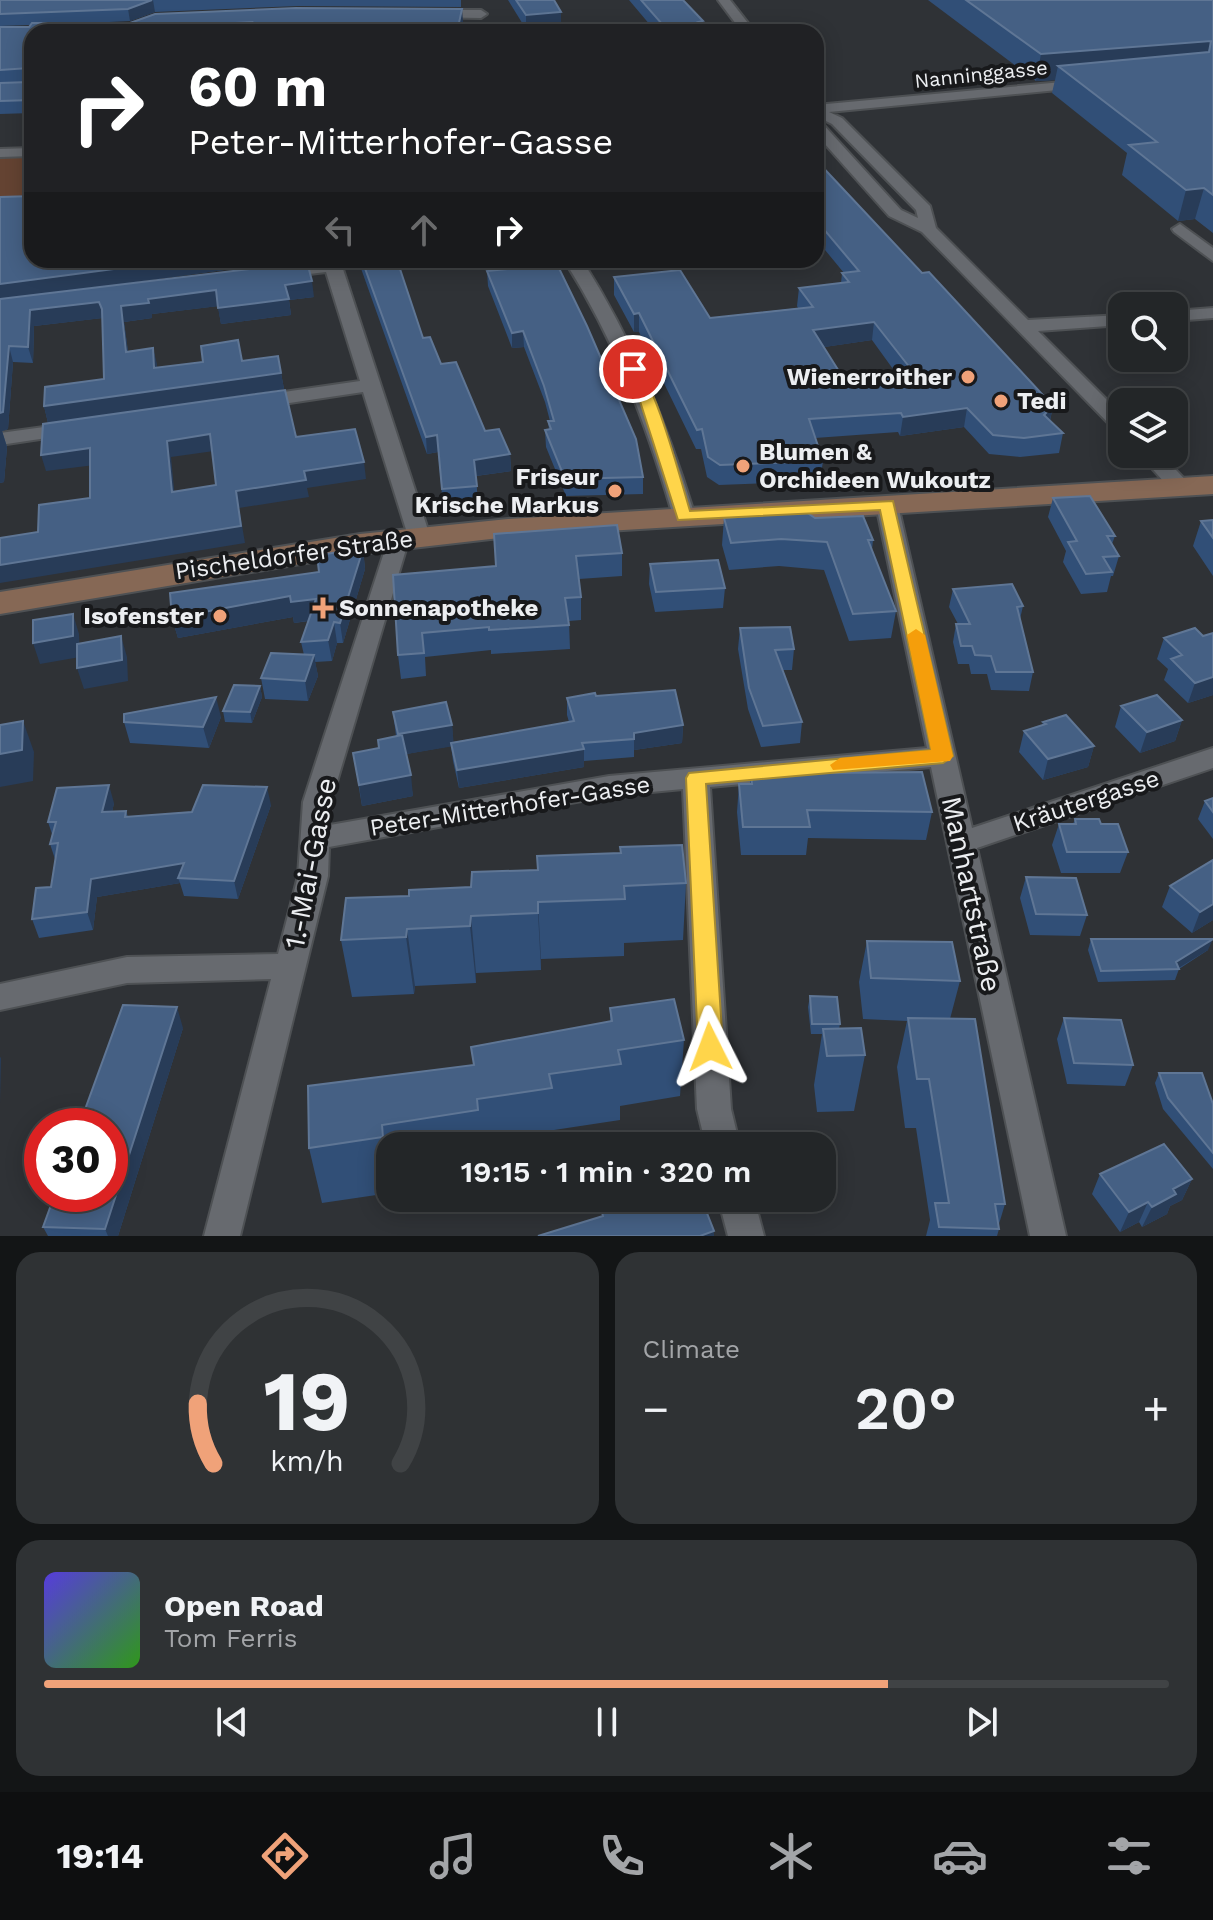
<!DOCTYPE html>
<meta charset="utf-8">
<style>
body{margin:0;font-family:"Work Sans",sans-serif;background:#2f3234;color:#f1f3f6;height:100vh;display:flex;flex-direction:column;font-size:30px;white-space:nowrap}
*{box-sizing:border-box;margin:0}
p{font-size:26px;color:#a3a5a8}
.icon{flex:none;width:44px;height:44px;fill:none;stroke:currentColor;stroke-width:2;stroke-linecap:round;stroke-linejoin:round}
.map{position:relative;height:1236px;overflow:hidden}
.details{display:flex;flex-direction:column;gap:16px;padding:16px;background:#131516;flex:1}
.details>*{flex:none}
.hud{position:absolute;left:24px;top:24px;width:800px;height:244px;border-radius:24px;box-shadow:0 4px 20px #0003,0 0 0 2px #404345;background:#202124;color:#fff;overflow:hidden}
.tools{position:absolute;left:1108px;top:292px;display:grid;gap:16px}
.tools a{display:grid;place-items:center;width:80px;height:80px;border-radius:16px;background:#232628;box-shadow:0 4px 20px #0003,0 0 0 2px #404345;font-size:40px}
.speed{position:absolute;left:24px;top:1108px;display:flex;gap:16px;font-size:40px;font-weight:700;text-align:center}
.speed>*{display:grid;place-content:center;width:104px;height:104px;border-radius:50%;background:#232628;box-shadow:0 4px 20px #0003,0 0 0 2px #404345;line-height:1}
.speed .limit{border:12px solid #d22;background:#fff;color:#111}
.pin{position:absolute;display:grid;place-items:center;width:68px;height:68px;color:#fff;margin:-34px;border:4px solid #fff;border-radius:50%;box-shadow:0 2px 8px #0007}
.me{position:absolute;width:88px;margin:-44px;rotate:357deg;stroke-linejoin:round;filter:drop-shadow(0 0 6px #0008)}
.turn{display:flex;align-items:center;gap:28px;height:168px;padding:0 32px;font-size:36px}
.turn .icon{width:104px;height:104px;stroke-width:2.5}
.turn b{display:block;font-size:56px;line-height:68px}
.lanes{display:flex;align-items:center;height:76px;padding:0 32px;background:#0003;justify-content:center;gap:40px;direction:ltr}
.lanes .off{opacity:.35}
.big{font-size:60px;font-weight:600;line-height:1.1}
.details .widget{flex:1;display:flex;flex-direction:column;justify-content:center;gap:12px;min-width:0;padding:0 28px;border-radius:24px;background:#2f3234}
.details .dial{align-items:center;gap:0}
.dial svg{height:208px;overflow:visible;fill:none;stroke:#404345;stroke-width:7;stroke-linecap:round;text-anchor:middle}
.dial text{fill:#f1f3f6;stroke:none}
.song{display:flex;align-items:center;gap:24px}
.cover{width:96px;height:96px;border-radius:12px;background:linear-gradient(135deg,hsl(250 70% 55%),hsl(110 70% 35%))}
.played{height:8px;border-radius:4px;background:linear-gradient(90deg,#f0a279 75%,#404345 75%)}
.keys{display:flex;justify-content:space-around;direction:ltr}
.heat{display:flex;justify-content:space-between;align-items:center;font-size:44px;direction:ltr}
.details .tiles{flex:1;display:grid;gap:16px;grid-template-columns:1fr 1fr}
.widget:last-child{grid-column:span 2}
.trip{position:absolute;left:376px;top:1132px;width:460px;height:80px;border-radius:24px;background:#232628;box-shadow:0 4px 20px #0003,0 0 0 2px #404345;font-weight:600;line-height:80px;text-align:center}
.tab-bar{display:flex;height:128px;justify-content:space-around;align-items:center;background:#0e0f10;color:#a3a5a8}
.tab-bar .icon{width:56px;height:56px}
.tab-bar .selected{color:#f0a279}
.tab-bar b{font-size:36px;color:#f1f3f6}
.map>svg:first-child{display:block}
.green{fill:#644332}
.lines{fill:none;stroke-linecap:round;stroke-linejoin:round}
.minor-casing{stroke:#4e5154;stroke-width:4}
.secondary-casing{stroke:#4e5154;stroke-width:4}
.minor{fill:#676a6f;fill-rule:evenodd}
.secondary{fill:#866855;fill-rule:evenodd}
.wall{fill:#314f77;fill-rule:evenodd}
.shaded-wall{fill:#283c58}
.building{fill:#456084;stroke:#5f7695;stroke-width:2;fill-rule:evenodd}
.route{fill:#ffd54a;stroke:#a68a30;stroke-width:2}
.slow{fill:#f59e0b}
.poi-dot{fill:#f0a279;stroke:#18191b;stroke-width:3}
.labels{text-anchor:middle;stroke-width:8;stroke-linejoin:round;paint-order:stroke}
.far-street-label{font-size:20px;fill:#eceef1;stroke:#18191b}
.poi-label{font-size:24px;font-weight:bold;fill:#eceef1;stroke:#18191b;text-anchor:end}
.street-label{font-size:24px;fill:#eceef1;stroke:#18191b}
.near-street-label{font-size:28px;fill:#eceef1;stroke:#18191b}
</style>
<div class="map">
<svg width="1213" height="1236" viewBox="0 0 1213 1236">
<rect width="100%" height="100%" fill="#2f3236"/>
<path class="green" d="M32 156V195L0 197V157Z"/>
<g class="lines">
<g class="minor-casing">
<path id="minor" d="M718 0H730L755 32H742Z
M432 10H481L487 14 481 18 428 17V11Z
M1084 80 1089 81V87L829 112 842 118 930 206 936 228 1028 320 1122 315V325L1038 331 1122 415V432L1115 430 922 232 889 216 816 134V121L821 122 901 210 918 218 916 210 832 124 816 116V105Z
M32 148V156L0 157V149Z
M1180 224 1213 248V261L1174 232 1172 229Z
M322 260H340L430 536 427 541H411L408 536 363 392 256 408 246 402 256 396 360 381 326 272 276 278 267 273 276 268Z
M564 260H582C633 340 667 425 695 516L692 521H676L673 516C647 425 615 340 564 260Z
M1213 308V318L1174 321V311Z
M73 423 80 425 83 429 80 433 0 445V433Z
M1139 454H1161L1192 487 1181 493 1173 492Z
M887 498 898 505 972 828 1213 748V768L977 848 1066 1236H1030L931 767 710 787 731 1109 740 1146H706L697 1109 683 789 609 796 329 847 328 876 240 1236H204L271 979 127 983 0 1010V984L127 957 278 954 298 876 303 802 390 534 398 532 409 539 331 802 330 825 609 776 927 748 876 505Z
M718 1198H754L764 1236H728Z"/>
</g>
<g class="secondary-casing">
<path id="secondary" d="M1213 476V494L508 537 360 554 0 614V592L360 534 508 519Z"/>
</g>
<use href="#minor" class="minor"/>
<use href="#secondary" class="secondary"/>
</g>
<path class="wall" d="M0 0H461V7L298 6 155 12 130 21 88 23 463 21 461 32H32V113L0 114V27H29L30 25 0 26Z
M508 0H554L561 26 547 27 551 32H516V27L524 26Z
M629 0H683L703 21V26L708 32H656Z
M928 0H1213V233L1195 219 1178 221 1122 175 1127 153 1052 93 1055 80 1036 81Z
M816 160 922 273 1053 406 1050 421 1063 433 1059 453 1020 457 989 454 964 427 900 436 898 432 815 438 823 461 820 481 719 485 707 477 701 449H696L639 332H634L614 295V277L710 318 798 308 797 306 799 288 841 283 842 273H844L816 239ZM872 340 898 376 847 384 824 347Z
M0 197 32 260H299L66 291 314 297 289 300 291 315 221 324 218 306 152 314V318L124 322 128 351 153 348 157 368 242 361 281 373 284 389 48 423 44 406 104 379 102 318 34 326 33 363 13 362 8 429 2 431 7 447 4 482 0 483Z
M358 260H397L423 338 485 431 510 454 511 471 476 476 478 503 443 506 438 452 427 454Z
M507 260H555L643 477V494L566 496 546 447 545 430H549L548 421H550L545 402 524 347 512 348 488 286 487 271 511 268Z
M1053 498 1115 536 1112 544 1119 556 1113 576H1111L1107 592 1081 594 1063 562 1066 551 1048 517Z
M724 518H815L873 540 872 550 896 611 891 638 849 641 824 570 779 566 729 570 722 545Z
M1213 520V576L1193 546 1201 521Z
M494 534 622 553V576L579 579 581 597V620L569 621 570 649 491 654V650L425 657 426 676 401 679 398 655 496 566Z
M363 549 365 569 343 643H337L332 661 315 662 318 676 308 701 265 699 261 678 304 655 301 642 309 621 294 623 293 617 178 638 172 618 319 572Z
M650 564 725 588 723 608 655 612 649 584Z
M953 589 1023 606 1020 619 1033 672 1029 691 991 690 987 674H971L969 664H958L953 642 956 624H958L949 607Z
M740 628 794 649 792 670H783L802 722 800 743 761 747 748 709 738 649Z
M1213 633V695L1188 703 1164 680 1168 669 1157 659 1164 638 1203 636Z
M260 686 262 697 252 723 225 722 223 711Z
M596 696 683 725 682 743 634 750V757L584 761V767L459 788 453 761 451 746 406 754 413 796 362 806 353 753 379 748 396 736 393 712 452 725 453 742 569 722 567 715V698Z
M1121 706 1182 720 1175 741 1140 753 1115 727Z
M221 717 209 748 130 743 124 722Z
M1043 722 1094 746 1088 767 1043 780 1019 752 1024 731 1042 725Z
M751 774 932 812 926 840 808 838 806 855H741L737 812 739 784H750Z
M1213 798V839L1198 819 1205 801Z
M114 803 112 812 126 811 128 817 271 805 238 899 184 896 180 883 97 897 93 930 39 938 32 919 51 887 55 859 50 844 52 834 48 822Z
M1075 819 1101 824 1128 852 1120 873H1061L1052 845 1059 824H1073Z
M620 853 686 883 683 940 624 943V956L541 959V970L476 973V983L415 986 414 994 352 997 341 940 409 896 471 887 538 870Z
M1026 877 1087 915 1080 936 1030 935 1020 898Z
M1170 886 1213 920 1192 933 1162 907Z
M1091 939 1208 950 1179 969 1175 980 1098 982 1088 950Z
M867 941 960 981 950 1019 1005 1204 999 1224V1229L997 1236H926L930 1220 916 1128H905L897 1067 907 1021 863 1019 859 982Z
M810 996 840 1024 839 1029 865 1055 854 1111 817 1112 814 1085 822 1034H811L808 1007Z
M610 1008 684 1040 680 1096 620 1106V1120L554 1130V1144L542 1146H390V1193L322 1203 309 1148 473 1065 610 1022Z
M1064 1018 1133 1065 1125 1086 1067 1084 1057 1039Z
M183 1028 118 1236H48L43 1227Z
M1159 1073 1213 1104V1169L1163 1109 1155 1083Z
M1100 1174 1192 1179 1182 1200 1170 1206 1167 1214 1142 1227 1139 1222 1120 1232 1092 1194Z"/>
<path class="shaded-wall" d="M153 0 155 12 130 21 128 9Z
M462 9 463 21 461 32H457Z
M561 12V26L526 29V15Z
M1211 41 1204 68 1058 66 1055 80 1036 81 1041 54Z
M1204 188 1195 219 1178 221 1186 190Z
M182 260H299L0 300V284Z
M312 281 314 297 289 300 291 315 221 324 218 308 285 285Z
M216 290 219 306 152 314V318L124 322 130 368 126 352 121 306 148 299Z
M99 302 103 318 34 326 33 363 28 347 30 310Z
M639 313V332H634V314Z
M874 322 872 340 811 349 813 330Z
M523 331 524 347 512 348V333Z
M9 346 13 362 8 429 2 431 7 447 4 482 0 483V413Z
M153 348 157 364 158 384 154 368Z
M281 373 284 389 48 423 44 406Z
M1053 406 1049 425 1044 415Z
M967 408 964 427 900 436 903 417Z
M210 434 214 451 171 457 176 509 172 492 167 441Z
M437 435 438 452 427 454 426 437Z
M90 448 95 465 46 471 41 455Z
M510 454 511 471 475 476 474 460Z
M364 462 366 479 307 488 309 497 239 508 245 543 0 583V565L236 491 304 471Z
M363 549 365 569 343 643 340 623Z
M290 596 316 599 319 619 294 623 293 617 178 638 172 618Z
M73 614 79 634 80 657 40 664 33 643Z
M334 622 337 643 332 661 328 640Z
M121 636 127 657 128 681 84 689 77 668Z
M314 655 318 676 308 701 305 681Z
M1213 677V695L1188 703 1195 683Z
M260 686 262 697 252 723 250 712Z
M216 697 221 717 209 748 203 727Z
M1182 720 1175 741 1140 753 1147 732Z
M23 721 34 752 33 781 0 787V754Z
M452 725 454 746 401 755 398 734Z
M683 725 682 743 634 750V733Z
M1094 746 1088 767 1043 780 1048 759Z
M584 749V767L459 788 457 770Z
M411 775 413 796 362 806 359 785Z
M109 785 114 803 108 831 102 812Z
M267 787 271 805 238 899 234 881Z
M184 863 178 878 180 883 97 897 93 930 87 912 91 879Z
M538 902 541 959V970L538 913Z
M1213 904V920L1192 933 1200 912Z
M471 916 476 973V983L470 926Z
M407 929 415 986 414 994 406 937Z
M1213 939 1208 950 1177 969 1176 962Z
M177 1007 183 1028 118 1236H108L105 1229Z
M0 1057 1 1058 0 1103Z
M382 1125 390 1167V1173L383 1137Z
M1192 1179 1182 1200 1170 1206 1167 1214 1142 1227 1152 1207 1173 1189Z
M1148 1202 1139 1222 1120 1232 1129 1212Z
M714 1231V1236H700Z"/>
<path class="building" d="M0 0H152L128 9 0 14Z
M516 0H554L561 12 526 15Z
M641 0H683L703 21 698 22 708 32H669Z
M966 0H1213V195L1204 188 1186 190 1129 145 1157 142 1058 66 1209 52 1211 41 1041 54Z
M296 8 462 9 457 32H381L380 30 375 32H247L252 22 198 25 194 32H32V100L0 101V83L29 82 32 71 29 68 0 70V27H29L32 23H130L155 14Z
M545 24 551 32H518L516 27Z
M816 160 922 273 929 272 1053 406 1044 415 1063 433 1024 438 993 435 967 408 903 417 901 413 809 419 823 461 720 465 708 457 702 429 697 430 639 313 634 314 614 277 680 270 710 318 813 307 799 288 849 282 842 273 859 271 816 220ZM874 322 914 373 847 384 813 330Z
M32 196V260H182L0 284V197Z
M362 260H397L423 338 430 337 441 364 456 362 485 431 499 429 510 454 474 460 477 486 442 489 437 435 426 437Z
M513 260H555L587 326 636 439 643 477 565 479 545 430 551 429 548 421H554L544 386 523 331 512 333 487 271 517 268Z
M307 262 312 281 285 285 289 299 218 308 216 290 148 299 149 303 121 306 126 352 153 348 154 368 203 362 201 346 238 340 242 361 278 356 281 373 44 406 45 387 104 379 102 309 99 302 30 310 28 347 9 346 3 412 0 413V299Z
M285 390 296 437 355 429 364 462 304 471 306 480 236 491 241 526 0 565V538L38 532 39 505 90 498V448L41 455 43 424ZM210 434 216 485 172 492 167 441Z
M1090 496 1115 536H1107L1119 556 1103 557 1112 572 1086 574 1068 542 1077 541 1053 498Z
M806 512 815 518 863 516 873 540H868L896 611 853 614 827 542 781 539 731 543 724 518Z
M1213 520V538L1201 521Z
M617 525 622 553 576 556 581 597 565 598 569 625 489 630V627L422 633 424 653 398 655 393 575 496 566 494 534Z
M363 549 340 623 334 622 328 640 301 642 316 599 291 602 290 596 172 618 170 593 319 572 317 555Z
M718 560 725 588 656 592 650 564Z
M1012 584 1023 606 1017 607 1033 672H996L991 656 975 655 972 646H961L956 624H970L953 589Z
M73 614V636L33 643V620Z
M790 627 794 649 775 650 802 722 763 726 749 688 740 628Z
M1195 628 1203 636 1213 633V677L1195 683 1171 659 1182 655 1164 638Z
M121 636 122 660 77 668V644Z
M271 653 314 655 305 681 261 678Z
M234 685 260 686 250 712 223 711Z
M675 690 683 725 634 733V739L582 743 584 749 457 770 451 743 574 721 567 698 595 693 596 696Z
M1157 695 1182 720 1147 732 1121 706Z
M216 697 203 727 124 722V714Z
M446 702 452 725 398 734 393 712Z
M1066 715 1094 746 1048 759 1024 731 1046 724 1043 722Z
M23 721 22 750 0 754V725Z
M402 735 411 775 359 785 353 753 379 748 378 740Z
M922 772 932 812 807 810 810 827H743L739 784H752L751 774Z
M109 785 102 812 126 811 125 817 192 812 203 785 267 787 234 881 178 878 184 863 91 879 87 912 32 919 36 888 51 887 58 843 50 844 56 822H48L57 788Z
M1213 798V812L1205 801Z
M1075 819H1099L1101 824H1118L1128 852H1067L1059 824H1076Z
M682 845 686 883 624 886 625 899 538 902V913L471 916 470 926 407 929 406 937 341 940 346 898 409 896V890L471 887 472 872 538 870 537 856 621 853 620 847Z
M1213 860V904L1200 912 1170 886Z
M1026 877 1076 878 1087 915 1036 914Z
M1091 939H1213L1176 962 1179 969 1101 971Z
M867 941 952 942 960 981 871 978Z
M810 996 837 997 840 1024H812Z
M674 999 684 1040 618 1050 621 1064 549 1074 552 1088 477 1099 478 1110 382 1125 383 1137 309 1148 308 1086 474 1065 471 1047 612 1021 610 1008Z
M123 1005 177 1007 105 1229 43 1227 55 1194H110V1126H79Z
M908 1018 975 1019 1005 1204H995L999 1229 939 1227 935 1203H949L929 1079H917Z
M1064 1018 1121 1020 1133 1065 1074 1063Z
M861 1028 865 1055 827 1056 823 1029Z
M1159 1073H1202L1213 1104V1153L1168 1098Z
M1164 1144 1192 1179 1173 1189 1176 1194 1152 1207 1148 1202 1129 1212 1100 1174Z
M638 1198H701L714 1231 700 1236H538L603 1216 601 1209Z"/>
<path class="route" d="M633 364C653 372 682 485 690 511L893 501 953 756 943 763 706 784 723 1047 719 1054 710 1057 702 1054 698 1047 686 778 689 773 931 750 880 510 678 520 638 395 626 369Z"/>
<path class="slow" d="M916 629 925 635 953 756 950 761 833 770 830 765 840 758 931 750 907 635Z"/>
<g class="poi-dot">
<circle cx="968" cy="377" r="8"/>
<circle cx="1001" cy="401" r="8"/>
<circle cx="743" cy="466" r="8"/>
<circle cx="615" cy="491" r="8"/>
<path d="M319 596h8v8h8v8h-8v8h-8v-8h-8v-8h8z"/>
<circle cx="220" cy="616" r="8"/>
</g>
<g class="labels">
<g class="far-street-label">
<text transform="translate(981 74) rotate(-6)" y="7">Nanninggasse</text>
</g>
<g class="poi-label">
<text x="952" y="385">Wienerroither</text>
<text x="1017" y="409" text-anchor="start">Tedi</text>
<text x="759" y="460" text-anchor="start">Blumen &amp;<tspan x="759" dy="28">Orchideen Wukoutz</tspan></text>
<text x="599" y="485">Friseur<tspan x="599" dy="28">Krische Markus</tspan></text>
<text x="339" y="616" text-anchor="start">Sonnenapotheke</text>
<text x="204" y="624">Isofenster</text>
</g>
<g class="street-label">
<text transform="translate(294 555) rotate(-8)" y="8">Pischeldorfer Straße</text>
<text transform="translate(1086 801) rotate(-18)" y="8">Kräutergasse</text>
<text transform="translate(510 806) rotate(-9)" y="8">Peter-Mitterhofer-Gasse</text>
</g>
<g class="near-street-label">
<text transform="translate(310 863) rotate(-79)" y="10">1.-Mai-Gasse</text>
<text transform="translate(972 894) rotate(78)" y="10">Manhartstraße</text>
</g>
</g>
</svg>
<div class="tools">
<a><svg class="icon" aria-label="search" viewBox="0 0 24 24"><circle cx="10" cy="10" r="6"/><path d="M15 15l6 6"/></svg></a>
<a><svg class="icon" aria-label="layers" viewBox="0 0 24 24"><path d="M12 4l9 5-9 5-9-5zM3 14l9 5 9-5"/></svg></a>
</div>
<div class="speed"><div class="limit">30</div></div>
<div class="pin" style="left:633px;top:369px;background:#d93025"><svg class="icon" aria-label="arrive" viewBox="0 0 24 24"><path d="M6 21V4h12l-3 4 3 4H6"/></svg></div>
<svg class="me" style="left:710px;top:1047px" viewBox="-20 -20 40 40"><path d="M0-17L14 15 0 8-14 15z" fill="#ffd54a" stroke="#fff" stroke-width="4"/></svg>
<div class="trip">19:15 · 1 min · 320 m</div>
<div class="hud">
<div class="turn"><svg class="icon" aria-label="right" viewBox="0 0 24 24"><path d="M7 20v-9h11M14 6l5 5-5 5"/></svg><div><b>60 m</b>Peter-Mitterhofer-Gasse</div></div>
<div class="lanes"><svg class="icon off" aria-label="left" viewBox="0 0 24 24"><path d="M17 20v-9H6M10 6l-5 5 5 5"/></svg><svg class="icon off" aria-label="ahead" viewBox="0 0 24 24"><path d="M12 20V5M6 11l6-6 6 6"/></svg><svg class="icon" aria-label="right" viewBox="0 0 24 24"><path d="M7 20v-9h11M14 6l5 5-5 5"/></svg></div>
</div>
</div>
<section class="details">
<div class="tiles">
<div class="widget dial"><svg viewBox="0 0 100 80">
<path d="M14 69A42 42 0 1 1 86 69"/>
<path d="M14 69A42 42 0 0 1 8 46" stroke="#f0a279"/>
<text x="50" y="56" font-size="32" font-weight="700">19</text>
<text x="50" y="72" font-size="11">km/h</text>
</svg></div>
<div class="widget"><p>Climate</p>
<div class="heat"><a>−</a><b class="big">20°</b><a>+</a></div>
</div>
<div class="widget">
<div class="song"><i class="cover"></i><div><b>Open Road</b><p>Tom Ferris</p></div></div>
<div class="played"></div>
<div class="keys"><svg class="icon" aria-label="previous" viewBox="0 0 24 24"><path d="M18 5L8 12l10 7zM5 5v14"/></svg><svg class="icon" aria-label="pause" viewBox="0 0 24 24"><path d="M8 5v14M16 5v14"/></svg><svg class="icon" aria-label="next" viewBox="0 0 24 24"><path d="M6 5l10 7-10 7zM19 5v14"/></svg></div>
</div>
</div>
</section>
<nav class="tab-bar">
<b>19:14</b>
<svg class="icon selected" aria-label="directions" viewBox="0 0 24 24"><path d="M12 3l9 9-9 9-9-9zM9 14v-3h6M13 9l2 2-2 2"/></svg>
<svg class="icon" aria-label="music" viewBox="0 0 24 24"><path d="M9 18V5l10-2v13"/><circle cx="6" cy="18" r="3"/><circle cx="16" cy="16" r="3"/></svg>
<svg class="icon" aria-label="phone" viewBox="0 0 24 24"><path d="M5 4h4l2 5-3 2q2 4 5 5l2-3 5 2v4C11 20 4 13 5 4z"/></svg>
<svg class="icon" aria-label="climate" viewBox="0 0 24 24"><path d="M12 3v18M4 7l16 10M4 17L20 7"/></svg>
<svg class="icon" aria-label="car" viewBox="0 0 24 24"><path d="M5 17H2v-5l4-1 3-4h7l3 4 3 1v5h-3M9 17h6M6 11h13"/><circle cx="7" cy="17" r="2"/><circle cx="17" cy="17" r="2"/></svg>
<svg class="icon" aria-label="filters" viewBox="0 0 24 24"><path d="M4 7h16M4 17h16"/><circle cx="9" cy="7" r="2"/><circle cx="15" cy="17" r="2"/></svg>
</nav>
